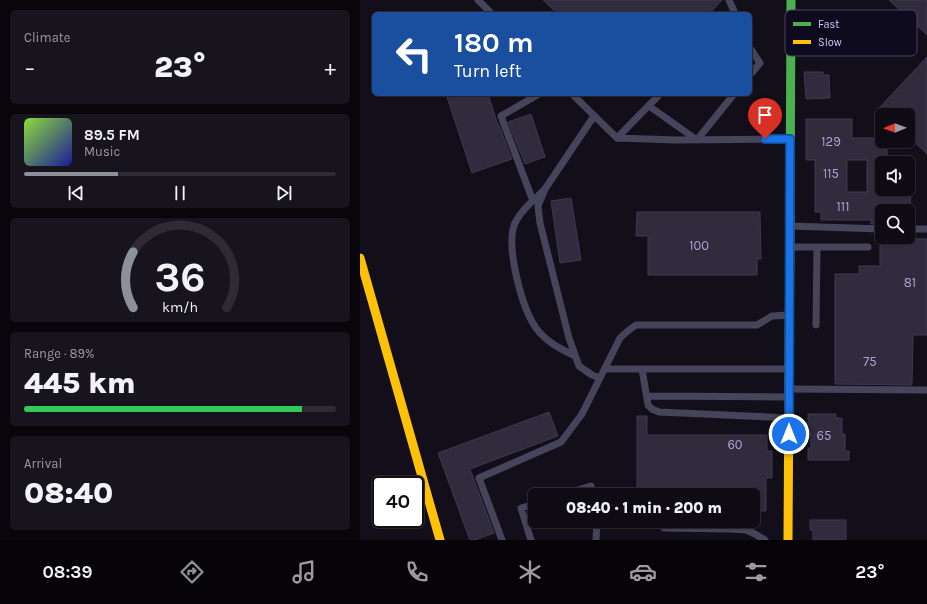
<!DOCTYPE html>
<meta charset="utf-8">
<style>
body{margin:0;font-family:Karla,sans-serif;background:#17141d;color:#f1f3f6;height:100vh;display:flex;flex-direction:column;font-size:15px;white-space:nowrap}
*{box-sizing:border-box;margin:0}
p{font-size:13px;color:#9b9ba0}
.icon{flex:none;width:22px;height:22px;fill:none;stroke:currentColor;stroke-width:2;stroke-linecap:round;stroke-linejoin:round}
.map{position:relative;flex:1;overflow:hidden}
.sheet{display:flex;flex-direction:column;gap:10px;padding:10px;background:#08060b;width:360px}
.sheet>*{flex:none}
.banner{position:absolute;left:12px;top:12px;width:380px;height:84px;border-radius:6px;box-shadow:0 1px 3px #0004,0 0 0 1px #2e2b34;background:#1a4fa0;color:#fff;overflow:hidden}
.needle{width:26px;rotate:269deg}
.buttons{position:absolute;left:515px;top:108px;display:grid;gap:8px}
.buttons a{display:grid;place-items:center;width:40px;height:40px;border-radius:6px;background:#0e0b14;box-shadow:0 1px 3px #0004,0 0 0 1px #2e2b34;font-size:20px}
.speed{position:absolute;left:12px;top:476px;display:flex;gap:8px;font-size:20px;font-weight:700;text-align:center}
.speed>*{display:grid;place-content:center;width:52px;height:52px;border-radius:50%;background:#0e0b14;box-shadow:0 1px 3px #0004,0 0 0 1px #2e2b34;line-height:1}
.speed .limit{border:2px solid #111;border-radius:6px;background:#fff;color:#111}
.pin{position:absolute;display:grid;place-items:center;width:34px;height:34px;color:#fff;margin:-41px -17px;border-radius:50% 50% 50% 0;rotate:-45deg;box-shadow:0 0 4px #0007}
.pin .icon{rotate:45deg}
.me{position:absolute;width:44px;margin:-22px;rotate:0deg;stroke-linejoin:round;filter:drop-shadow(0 0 3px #0008)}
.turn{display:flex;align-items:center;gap:14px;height:84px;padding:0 16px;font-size:18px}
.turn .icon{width:52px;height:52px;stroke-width:2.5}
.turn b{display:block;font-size:28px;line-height:34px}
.big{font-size:30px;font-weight:800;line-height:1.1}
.sheet .card{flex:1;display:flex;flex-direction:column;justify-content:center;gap:6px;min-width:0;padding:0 14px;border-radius:6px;background:#17141d}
.sheet .dial{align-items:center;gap:0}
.dial svg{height:104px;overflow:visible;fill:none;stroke:#2e2b34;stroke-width:7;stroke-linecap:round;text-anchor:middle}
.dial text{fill:#f1f3f6;stroke:none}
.song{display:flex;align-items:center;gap:12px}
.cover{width:48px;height:48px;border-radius:6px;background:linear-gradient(135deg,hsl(90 70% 55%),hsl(240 70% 35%))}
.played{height:4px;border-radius:2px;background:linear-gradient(90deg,#8c9099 30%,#2e2b34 30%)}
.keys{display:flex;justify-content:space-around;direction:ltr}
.heat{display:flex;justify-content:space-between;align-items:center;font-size:22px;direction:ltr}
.charge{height:6px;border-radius:3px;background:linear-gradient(90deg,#34c759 89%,#2e2b34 0)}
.trip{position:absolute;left:168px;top:488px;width:232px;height:40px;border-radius:6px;background:#0e0b14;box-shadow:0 1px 3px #0004,0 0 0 1px #2e2b34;font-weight:800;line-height:40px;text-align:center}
.menu{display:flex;height:64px;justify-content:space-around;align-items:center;background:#060408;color:#9b9ba0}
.menu .icon{width:28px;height:28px}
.menu .active{color:#8c9099}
.menu b{font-size:18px;color:#f1f3f6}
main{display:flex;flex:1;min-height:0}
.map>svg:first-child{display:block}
.building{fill:#302c3e;stroke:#3e3950;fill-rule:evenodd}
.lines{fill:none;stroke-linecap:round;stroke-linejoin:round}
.lane{stroke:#46445b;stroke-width:7}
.fast{stroke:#4caf50;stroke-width:9}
.slow{stroke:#ffc107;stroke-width:9}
.route-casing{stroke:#114b97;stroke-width:10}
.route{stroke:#1a73e8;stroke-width:7}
.labels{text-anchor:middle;stroke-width:3.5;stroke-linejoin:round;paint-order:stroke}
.number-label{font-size:13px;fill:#aaa2cf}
.key{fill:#0f0b1f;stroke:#4a4462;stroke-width:1}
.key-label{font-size:11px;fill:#d2c9ff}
</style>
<main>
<section class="sheet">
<div class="card"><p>Climate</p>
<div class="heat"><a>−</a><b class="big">23°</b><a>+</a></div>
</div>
<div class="card">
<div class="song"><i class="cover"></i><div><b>89.5 FM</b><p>Music</p></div></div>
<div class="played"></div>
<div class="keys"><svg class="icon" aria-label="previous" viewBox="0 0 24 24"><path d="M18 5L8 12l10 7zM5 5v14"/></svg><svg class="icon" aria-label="pause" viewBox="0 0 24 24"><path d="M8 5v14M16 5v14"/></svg><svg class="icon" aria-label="next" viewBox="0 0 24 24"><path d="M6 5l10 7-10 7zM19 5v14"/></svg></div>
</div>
<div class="card dial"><svg viewBox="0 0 100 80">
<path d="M14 69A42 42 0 1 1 86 69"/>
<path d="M14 69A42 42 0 0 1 14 26" stroke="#8c9099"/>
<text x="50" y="56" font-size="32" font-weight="700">36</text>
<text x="50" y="72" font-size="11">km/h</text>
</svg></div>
<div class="card"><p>Range · 89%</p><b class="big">445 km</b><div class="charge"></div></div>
<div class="card"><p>Arrival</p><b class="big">08:40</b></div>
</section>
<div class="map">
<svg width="567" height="540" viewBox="0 0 567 540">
<rect width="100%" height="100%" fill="#120f1a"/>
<path class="building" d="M183 0H362L349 14H198Z
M529 0H567V35Z
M567 57V154L548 136V115H526L519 108Z
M444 72H463V75H469L470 98 446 99Z
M86 94H128L138 125H139L152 159 112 173Z
M171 114 185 157 165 164 148 122Z
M446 119H492V138H522V141H527V163H522V189H548L549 192H551L550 211H522V224H511V220H461V212H455V160H446ZM487 160H507V192H487Z
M211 198 221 260 200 263 191 201Z
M277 212H400L401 259H397V275H288V236H276Z
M520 238 567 239V335H553L552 385 475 384V274H499V266H520Z
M189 412 198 436 110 469 134 533 115 540H110L78 453Z
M448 414H476V418H482V434H485V451H489V460H448V448H451L450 426H448Z
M277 416H287V435H407V451H412V478H406V511H393V495H277Z
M450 520H486V540H453V531L450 530Z"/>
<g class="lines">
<path class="lane" d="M118 0 132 14
M369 0 374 11 373 14
M390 48 400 63 390 75
M212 94 257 138 316 140 430 139
M289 106 337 140 374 94
M234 116 185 189 178 206 180 223 209 338 219 366 232 375 240 378
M257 138 300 94
M183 191C173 201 161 210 155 223 145 246 162 308 176 328 186 342 201 349 215 356
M173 201 141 116 179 94
M430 226 522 229
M548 229H567
M430 247H508
M456 325 457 247
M245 369H429
M282 369 288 405 292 409 299 412 429 418
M429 389 567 390
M287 396 429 397
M202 495 231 486 233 495
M304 528 371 529 386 530 395 534 405 540
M142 540 119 478 201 442 222 414 260 338 269 330 276 325H397L412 316 429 315
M171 540 161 508 175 504
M236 540 237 521"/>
<path class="fast" d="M430 217 431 0"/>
<path class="slow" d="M0 258 80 540
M428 540 430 217"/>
</g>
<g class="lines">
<g class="route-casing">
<path id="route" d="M405 139H430L429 434"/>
</g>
<use href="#route" class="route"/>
</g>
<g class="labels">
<g class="number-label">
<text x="471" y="146">129</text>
<text x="471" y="178">115</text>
<text x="483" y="211">111</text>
<text x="339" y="250">100</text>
<text x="550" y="287">81</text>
<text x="510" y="366">75</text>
<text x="464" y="440">65</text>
<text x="375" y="449">60</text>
</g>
</g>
<rect x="425" y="10" width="132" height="46" rx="6" class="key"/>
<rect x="433" y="22" width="18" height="4" fill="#4caf50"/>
<rect x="433" y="40" width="18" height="4" fill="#ffc107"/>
<g class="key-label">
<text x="458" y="28">Fast</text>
<text x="458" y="46">Slow</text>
</g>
</svg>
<div class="buttons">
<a><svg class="needle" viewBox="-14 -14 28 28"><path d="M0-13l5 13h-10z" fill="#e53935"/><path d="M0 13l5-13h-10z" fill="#9b9ba0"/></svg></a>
<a><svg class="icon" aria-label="sound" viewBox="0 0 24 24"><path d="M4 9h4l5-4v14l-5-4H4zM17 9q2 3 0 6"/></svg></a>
<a><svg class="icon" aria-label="search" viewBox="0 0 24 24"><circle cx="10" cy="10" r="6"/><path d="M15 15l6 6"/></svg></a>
</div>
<div class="speed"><div class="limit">40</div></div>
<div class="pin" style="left:405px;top:139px;background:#d93025"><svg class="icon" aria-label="arrive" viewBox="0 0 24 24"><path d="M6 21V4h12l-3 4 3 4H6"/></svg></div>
<svg class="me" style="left:429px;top:434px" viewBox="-20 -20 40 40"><circle r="17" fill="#1a73e8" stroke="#fff" stroke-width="3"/><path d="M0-11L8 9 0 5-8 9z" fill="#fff"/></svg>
<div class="trip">08:40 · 1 min · 200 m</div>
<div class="banner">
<div class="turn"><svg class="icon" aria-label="left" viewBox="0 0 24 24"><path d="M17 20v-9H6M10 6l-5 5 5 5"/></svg><div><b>180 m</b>Turn left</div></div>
</div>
</div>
</main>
<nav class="menu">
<b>08:39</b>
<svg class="icon active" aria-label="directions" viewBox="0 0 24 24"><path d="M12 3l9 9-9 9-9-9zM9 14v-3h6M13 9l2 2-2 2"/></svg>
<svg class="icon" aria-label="music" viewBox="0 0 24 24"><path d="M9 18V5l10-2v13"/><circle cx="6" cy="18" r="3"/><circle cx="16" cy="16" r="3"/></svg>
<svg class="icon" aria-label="phone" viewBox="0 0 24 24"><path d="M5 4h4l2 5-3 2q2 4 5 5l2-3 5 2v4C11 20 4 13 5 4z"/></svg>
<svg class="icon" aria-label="climate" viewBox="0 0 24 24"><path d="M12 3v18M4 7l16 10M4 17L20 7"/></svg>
<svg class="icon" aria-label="car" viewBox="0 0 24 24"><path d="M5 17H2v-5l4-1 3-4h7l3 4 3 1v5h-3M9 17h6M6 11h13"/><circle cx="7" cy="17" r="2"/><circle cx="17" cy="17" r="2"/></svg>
<svg class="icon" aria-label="filters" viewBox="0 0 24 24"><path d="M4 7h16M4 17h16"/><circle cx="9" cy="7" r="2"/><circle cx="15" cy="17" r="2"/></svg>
<b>23°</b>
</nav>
